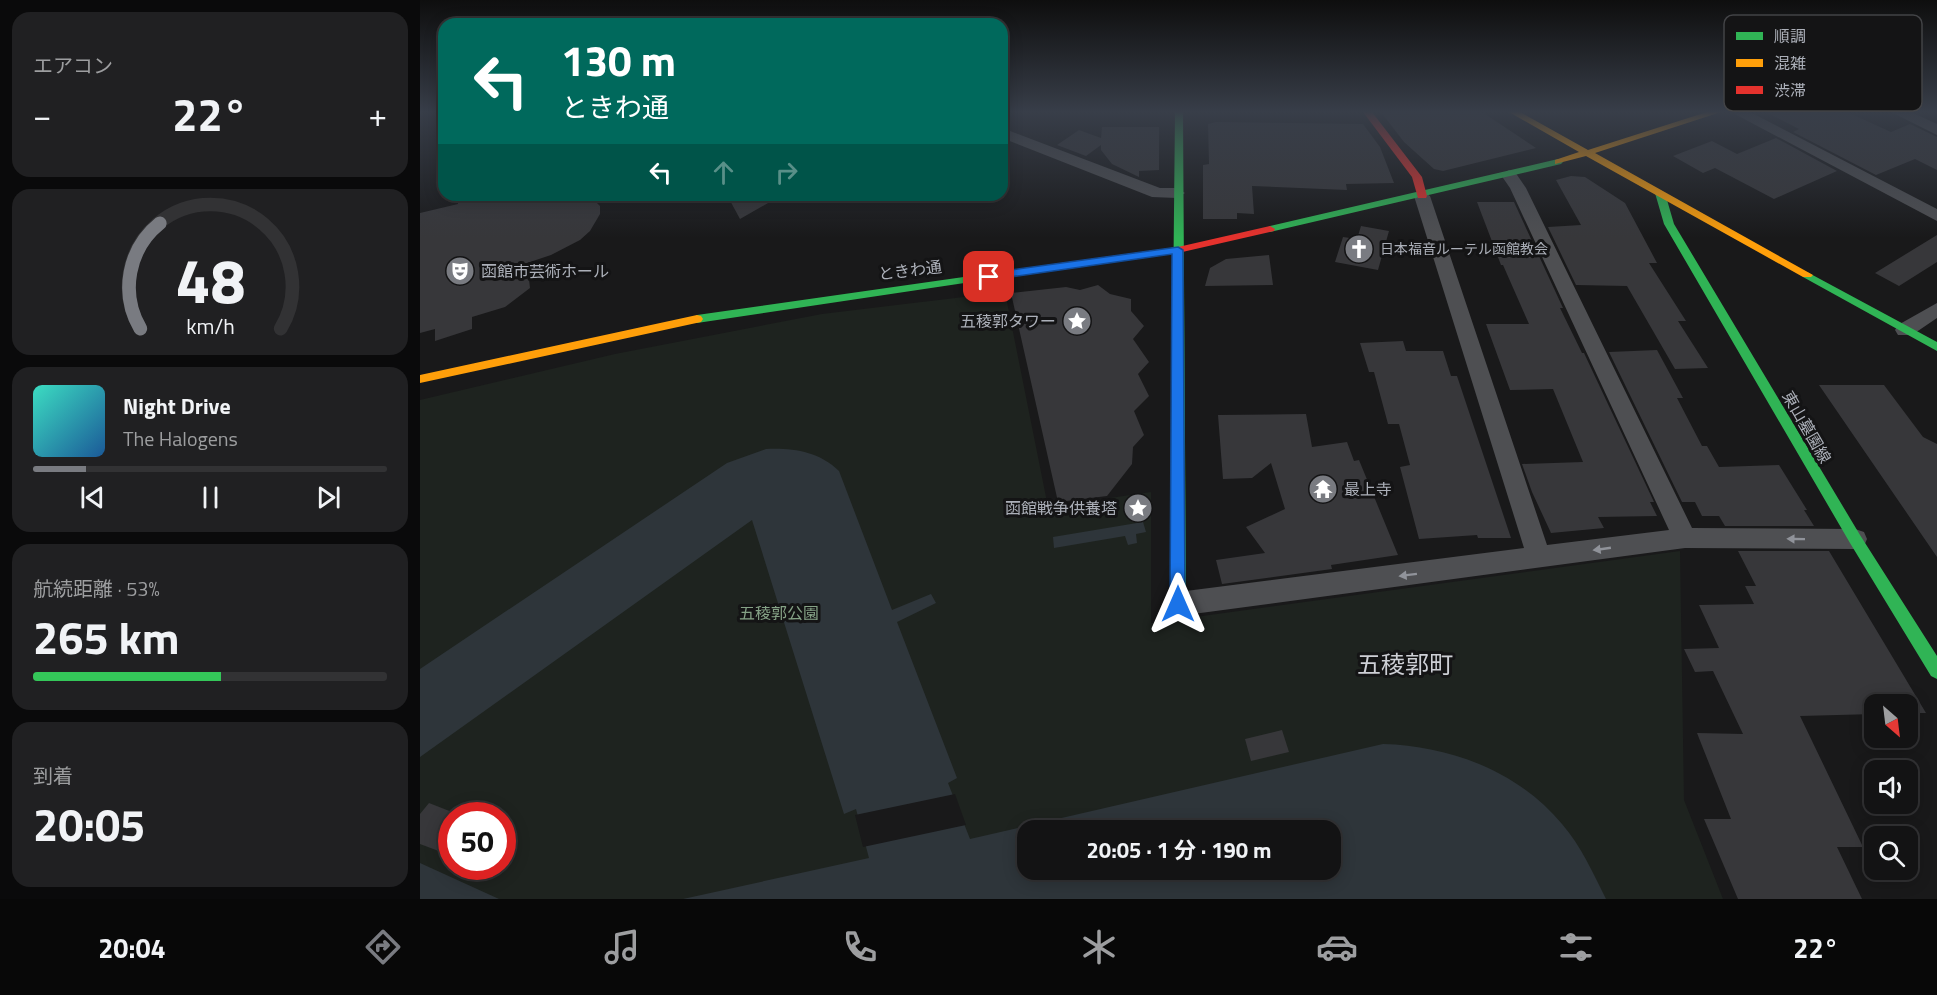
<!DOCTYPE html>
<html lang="ja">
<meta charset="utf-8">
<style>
body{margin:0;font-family:"Titillium Web","Noto Sans JP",sans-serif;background:#202022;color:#f1f3f6;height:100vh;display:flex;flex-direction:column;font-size:22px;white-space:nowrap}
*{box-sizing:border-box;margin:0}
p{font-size:20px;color:#9d9ea0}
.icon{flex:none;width:33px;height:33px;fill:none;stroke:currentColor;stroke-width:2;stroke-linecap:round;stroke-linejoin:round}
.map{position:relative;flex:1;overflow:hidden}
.panel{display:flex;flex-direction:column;gap:12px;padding:12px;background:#0a0a0b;width:420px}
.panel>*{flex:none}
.banner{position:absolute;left:18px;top:18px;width:570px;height:183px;border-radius:18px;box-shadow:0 3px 15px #0003,0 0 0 2px #323234;background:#00695c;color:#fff;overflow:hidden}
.needle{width:39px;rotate:152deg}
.controls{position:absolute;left:1444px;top:694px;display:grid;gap:12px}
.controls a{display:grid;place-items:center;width:54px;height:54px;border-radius:12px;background:#131314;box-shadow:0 3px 15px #0003,0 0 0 2px #323234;font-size:30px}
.speed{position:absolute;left:18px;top:802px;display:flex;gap:12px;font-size:30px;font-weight:700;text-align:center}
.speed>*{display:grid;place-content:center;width:78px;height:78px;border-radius:50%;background:#131314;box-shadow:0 3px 15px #0003,0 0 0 2px #323234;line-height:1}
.speed .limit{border:9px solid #d22;background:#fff;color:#111}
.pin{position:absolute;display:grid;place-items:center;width:51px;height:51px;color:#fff;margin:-26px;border-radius:12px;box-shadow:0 3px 9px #0006}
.me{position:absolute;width:66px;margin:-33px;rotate:0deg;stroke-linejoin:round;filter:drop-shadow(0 0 4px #0008)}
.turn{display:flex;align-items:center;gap:21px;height:126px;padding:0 24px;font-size:27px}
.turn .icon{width:78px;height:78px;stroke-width:2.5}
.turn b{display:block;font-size:42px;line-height:51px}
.lanes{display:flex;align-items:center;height:57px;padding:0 24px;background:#0003;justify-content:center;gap:30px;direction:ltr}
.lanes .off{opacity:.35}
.big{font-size:45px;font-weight:700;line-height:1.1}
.panel .card{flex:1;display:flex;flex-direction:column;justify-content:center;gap:9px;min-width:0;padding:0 21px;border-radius:18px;background:#202022}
.panel .dial{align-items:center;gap:0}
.dial svg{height:156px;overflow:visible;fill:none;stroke:#323234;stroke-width:7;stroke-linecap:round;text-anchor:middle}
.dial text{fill:#f1f3f6;stroke:none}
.song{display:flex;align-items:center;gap:18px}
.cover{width:72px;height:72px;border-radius:9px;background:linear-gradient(135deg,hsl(170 70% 55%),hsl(210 70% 35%))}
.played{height:6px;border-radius:3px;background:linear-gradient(90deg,#797b81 15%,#323234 15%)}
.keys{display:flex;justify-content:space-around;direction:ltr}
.heat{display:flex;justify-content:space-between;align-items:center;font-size:33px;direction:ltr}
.charge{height:9px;border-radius:4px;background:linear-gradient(90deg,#34c759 53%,#323234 0)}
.trip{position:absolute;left:597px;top:820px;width:324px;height:60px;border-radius:18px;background:#131314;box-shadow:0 3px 15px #0003,0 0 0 2px #323234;font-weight:700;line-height:60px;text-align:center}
.tab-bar{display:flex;height:96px;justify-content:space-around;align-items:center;background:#080808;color:#9d9ea0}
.tab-bar .icon{width:42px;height:42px}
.tab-bar .current{color:#797b81}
.tab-bar b{font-size:27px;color:#f1f3f6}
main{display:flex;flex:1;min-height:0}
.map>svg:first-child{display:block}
.green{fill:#1e231f;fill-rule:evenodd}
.water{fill:#2e353a;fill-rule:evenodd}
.pier{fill:#19191a}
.building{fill:#37373a}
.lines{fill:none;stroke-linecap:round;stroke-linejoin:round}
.street{fill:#4e4f52;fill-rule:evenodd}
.fast{fill:#30b455;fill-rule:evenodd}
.slow{fill:#ff9f0a;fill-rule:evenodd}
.jam{fill:#e5322d;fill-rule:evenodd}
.oneway{fill:#90939a}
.route{fill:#1a73e8;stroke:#114b97;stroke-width:1.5}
.labels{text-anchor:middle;stroke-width:6;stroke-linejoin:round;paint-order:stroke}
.far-poi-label{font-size:14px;fill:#acb0b9;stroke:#141415;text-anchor:start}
.street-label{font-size:16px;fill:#acb0b9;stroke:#141415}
.poi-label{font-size:16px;fill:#acb0b9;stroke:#141415;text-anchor:start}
.park-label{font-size:16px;fill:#85a286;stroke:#141415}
.near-quarter-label{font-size:24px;fill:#cdcfd5;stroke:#141415}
.key{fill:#141415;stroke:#424346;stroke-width:1.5}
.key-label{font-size:16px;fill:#acb0b9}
</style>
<main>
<section class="panel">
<div class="card"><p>エアコン</p>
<div class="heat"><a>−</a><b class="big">22°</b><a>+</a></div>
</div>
<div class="card dial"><svg viewBox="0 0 100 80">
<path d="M14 69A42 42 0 1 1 86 69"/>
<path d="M14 69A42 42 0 0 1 24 15" stroke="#797b81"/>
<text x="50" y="56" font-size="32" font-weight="700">48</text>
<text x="50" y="72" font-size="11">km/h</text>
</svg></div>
<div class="card">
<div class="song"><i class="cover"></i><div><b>Night Drive</b><p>The Halogens</p></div></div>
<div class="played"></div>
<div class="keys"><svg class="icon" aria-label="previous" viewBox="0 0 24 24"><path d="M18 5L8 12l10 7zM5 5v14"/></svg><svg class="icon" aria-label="pause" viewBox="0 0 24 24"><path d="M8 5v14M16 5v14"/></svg><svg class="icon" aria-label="next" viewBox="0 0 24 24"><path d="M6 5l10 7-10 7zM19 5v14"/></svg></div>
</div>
<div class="card"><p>航続距離 · 53%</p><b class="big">265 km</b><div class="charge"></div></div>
<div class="card"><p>到着</p><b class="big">20:05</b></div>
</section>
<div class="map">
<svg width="1517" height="899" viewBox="0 0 1517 899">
<rect width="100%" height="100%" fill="#19191a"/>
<path class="green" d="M585 292 628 507 731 492V623L1260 551 1264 800 1303 899H0V400L195 354 402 314ZM32 816H82V867H32ZM608 831H910V870H608Z"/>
<path class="water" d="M346 449C373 448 398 451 419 471L472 610 511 594 516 603 477 622 537 778 528 783 550 839 963 744C1030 746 1098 771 1142 824 1161 846 1173 873 1186 899H263L449 858 436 809 424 814 332 520 0 757V669L307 463ZM608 831H910V870H608Z
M723 522 726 532 716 534 717 543 708 545 705 536 634 548 633 537Z
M0 863 79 899H0Z"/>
<path class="pier" d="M535 794 546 825 443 847 435 815Z"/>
<path class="building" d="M961 112H1062L1116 148 1023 171 1014 169 984 142Z
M1346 112H1427L1471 132 1490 124 1517 137V170L1495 159 1456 175 1373 132 1379 129Z
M796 122 943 124 960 147 974 183 926 184 927 190 832 186 834 214 817 213V219H783V165L789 164 788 124Z
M682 127H739V170L719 171V177L692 164 681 150V145L666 156 637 145 659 130 681 138Z
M1356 138 1417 171 1354 199 1295 168 1283 173 1253 156 1292 141 1317 154Z
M1151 176 1165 177 1205 203 1237 263H1229L1266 321H1258L1288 368 1255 369 1207 286 1156 285 1128 227 1161 225 1136 180Z
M55 195H169L180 206V214L170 231 160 240 131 255 107 263 110 288 85 307 52 317V329L15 341V329L0 333V213L38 204V199Z
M307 195H362L320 219Z
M1057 202H1094L1143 308H1140L1162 353H1164L1234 502H1230L1237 516 1178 517 1184 528 1131 533 1112 492 1102 464 1163 462 1133 389 1090 390 1066 324H1109L1083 265H1081Z
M941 226 969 231 958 270 915 262 923 237 937 239Z
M1517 235V262L1479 286 1455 273Z
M849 255 853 285 785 286 790 268 806 259Z
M678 285 690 294 711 299V311L724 326 713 339 729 362 718 374 729 396 714 411 724 435 713 447 712 464 687 496 638 502 591 293 646 287 660 290Z
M983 341 986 351H1023L1031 376H1037L1091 538H1058L1057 535 999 539 980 467 990 465 979 424H968L954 372H949L940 343Z
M1237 350 1263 398H1257L1282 446H1287L1299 467 1359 465 1387 510H1384L1394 526H1305L1299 516H1282L1275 502H1262L1189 352Z
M1399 385H1464L1503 437 1517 444V557Z
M886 414 892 447 927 442 934 461 939 460 978 555 911 565 912 569 802 584 796 560 845 553 826 527 865 509 851 463 832 478 803 479 798 415Z
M1318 551H1409L1506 713H1488V705H1455V714L1380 716 1443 847H1417L1442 899H1318L1284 819H1311L1277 733 1323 734 1293 671 1275 672 1264 649 1299 648 1279 605 1334 604 1325 586H1336Z
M862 730 869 752 831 761 825 739Z
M9 803 32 812V856L0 844V814Z"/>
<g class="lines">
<path class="street" d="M1311 112H1330L1517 209V221Z
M1471 112H1491L1517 124V135Z
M582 128 740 188H757L765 193 757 198 732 197 582 138Z
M1089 170 1095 172 1106 188 1272 528 1435 529 1444 532 1447 539 1444 546 1435 549 1265 548 758 616 749 612 745 604 749 596 758 592 1104 548 994 196 1002 191 1010 196 1127 545 1249 530 1090 188 1081 175Z
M1517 303V318L1492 335H1478L1475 330 1478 325Z"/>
<path class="fast" d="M755 112H763L766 604 764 609 758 611 752 609 750 604Z
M1138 159 1143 162 1141 164 850 232 845 229 850 226Z
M1240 190 1245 193 1254 224 1440 535 1517 656V679L1511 676 1430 543 1244 224 1235 193Z
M634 264 638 265V269L277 323 271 319 277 315Z
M1387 272 1517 342V351L1383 277V273Z"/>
<path class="slow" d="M1089 112H1100L1168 150 1287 112H1301L1175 153 1393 275 1391 277H1383L1166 156 1135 164V160L1159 152Z
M277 315 281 316 283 319 281 322 0 383V375Z"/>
<path class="jam" d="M943 112H952L1002 177 1007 196 1006 198H998L992 177Z
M850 226 855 229 854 231 758 253 634 270 629 267 634 264 758 247Z"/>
</g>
<defs><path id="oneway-solid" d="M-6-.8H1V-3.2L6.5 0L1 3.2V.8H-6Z" transform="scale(1.5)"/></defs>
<g class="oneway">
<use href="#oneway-solid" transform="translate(1376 539) rotate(-179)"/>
<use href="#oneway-solid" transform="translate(1182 549) rotate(172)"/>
<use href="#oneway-solid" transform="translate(988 575) rotate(173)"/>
</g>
<linearGradient id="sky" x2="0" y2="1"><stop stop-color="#0e0e0e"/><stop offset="0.47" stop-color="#383e49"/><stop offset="1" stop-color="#383e49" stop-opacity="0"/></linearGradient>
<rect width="1517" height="238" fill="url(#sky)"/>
<path class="route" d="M758 247 763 250 765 604 763 609 758 611 752 609 750 604 752 254 569 280 563 277 569 273Z"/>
<defs>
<g id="church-disc" transform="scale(1.5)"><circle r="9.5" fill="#797b81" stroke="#141415"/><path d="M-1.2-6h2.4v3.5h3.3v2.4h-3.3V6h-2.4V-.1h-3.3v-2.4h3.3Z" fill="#fff"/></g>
<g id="theatre-disc" transform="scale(1.5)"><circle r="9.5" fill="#797b81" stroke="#141415"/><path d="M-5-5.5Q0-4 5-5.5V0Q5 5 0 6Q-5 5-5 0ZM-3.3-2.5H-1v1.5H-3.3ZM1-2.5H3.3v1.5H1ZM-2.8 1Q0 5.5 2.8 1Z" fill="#fff"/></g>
<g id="sight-disc" transform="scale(1.5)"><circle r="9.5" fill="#797b81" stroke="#141415"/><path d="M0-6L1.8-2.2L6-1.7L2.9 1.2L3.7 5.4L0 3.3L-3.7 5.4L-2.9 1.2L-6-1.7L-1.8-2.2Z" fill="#fff"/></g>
<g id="temple-disc" transform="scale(1.5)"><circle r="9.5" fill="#797b81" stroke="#141415"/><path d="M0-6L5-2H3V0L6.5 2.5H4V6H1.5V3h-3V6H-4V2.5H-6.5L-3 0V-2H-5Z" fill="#fff"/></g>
</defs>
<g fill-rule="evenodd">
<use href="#church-disc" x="939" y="249"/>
<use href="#theatre-disc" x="40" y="271"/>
<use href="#sight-disc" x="657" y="321"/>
<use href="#temple-disc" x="903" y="489"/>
<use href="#sight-disc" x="718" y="508"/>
</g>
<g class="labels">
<g class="far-poi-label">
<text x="960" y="254">日本福音ルーテル函館教会</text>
</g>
<g class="street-label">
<text transform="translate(490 270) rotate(-7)" y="6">ときわ通</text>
<text transform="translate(1387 427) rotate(60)" y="6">東山墓園線</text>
</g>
<g class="poi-label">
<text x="61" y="277">函館市芸術ホール</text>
<text x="636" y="327" text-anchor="end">五稜郭タワー</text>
<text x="924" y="495">最上寺</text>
<text x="697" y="514" text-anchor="end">函館戦争供養塔</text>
</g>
<g class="park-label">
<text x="359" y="619">五稜郭公園</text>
</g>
<g class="near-quarter-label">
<text x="985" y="673">五稜郭町</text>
</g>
</g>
<rect x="1304" y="15" width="198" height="96" rx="9" class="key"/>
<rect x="1316" y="32" width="27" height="8" fill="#30b455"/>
<rect x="1316" y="59" width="27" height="8" fill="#ff9f0a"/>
<rect x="1316" y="86" width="27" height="8" fill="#e5322d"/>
<g class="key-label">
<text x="1354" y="42">順調</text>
<text x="1354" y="69">混雑</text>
<text x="1354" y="96">渋滞</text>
</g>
</svg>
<div class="controls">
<a><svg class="needle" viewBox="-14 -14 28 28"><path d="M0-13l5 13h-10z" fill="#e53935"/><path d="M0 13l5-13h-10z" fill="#9d9ea0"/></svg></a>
<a><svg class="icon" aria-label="sound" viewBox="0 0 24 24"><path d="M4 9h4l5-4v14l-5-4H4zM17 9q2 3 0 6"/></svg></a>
<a><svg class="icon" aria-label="search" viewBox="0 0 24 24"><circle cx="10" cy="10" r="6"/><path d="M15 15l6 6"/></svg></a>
</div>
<div class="speed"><div class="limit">50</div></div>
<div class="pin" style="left:569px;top:277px;background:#d93025"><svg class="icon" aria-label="arrive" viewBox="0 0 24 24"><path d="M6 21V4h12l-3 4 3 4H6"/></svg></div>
<svg class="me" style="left:758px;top:604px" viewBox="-20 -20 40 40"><path d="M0-17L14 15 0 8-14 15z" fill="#1a73e8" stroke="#fff" stroke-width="4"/></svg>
<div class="trip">20:05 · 1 分 · 190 m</div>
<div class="banner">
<div class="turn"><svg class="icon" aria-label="left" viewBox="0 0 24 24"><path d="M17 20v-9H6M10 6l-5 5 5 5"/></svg><div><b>130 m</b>ときわ通</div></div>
<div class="lanes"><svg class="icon" aria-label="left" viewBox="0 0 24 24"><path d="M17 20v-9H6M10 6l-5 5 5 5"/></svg><svg class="icon off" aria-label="ahead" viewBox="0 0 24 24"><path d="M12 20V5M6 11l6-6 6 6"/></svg><svg class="icon off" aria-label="right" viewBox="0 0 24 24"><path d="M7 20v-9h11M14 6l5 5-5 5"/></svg></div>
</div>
</div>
</main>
<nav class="tab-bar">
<b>20:04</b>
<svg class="icon current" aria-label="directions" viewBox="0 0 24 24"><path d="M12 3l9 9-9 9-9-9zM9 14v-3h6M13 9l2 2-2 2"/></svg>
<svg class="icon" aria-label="music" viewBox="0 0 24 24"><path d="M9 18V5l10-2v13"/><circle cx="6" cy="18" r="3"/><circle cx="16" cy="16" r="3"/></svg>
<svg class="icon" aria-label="phone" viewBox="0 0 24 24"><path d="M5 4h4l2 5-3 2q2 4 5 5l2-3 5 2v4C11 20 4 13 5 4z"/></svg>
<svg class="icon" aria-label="climate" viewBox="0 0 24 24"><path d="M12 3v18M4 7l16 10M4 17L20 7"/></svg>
<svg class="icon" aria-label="car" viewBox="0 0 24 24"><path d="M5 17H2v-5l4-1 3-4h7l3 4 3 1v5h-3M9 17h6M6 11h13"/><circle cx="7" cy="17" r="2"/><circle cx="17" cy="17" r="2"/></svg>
<svg class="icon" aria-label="filters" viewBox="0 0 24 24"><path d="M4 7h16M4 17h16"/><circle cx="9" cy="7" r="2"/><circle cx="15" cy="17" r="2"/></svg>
<b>22°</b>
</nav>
